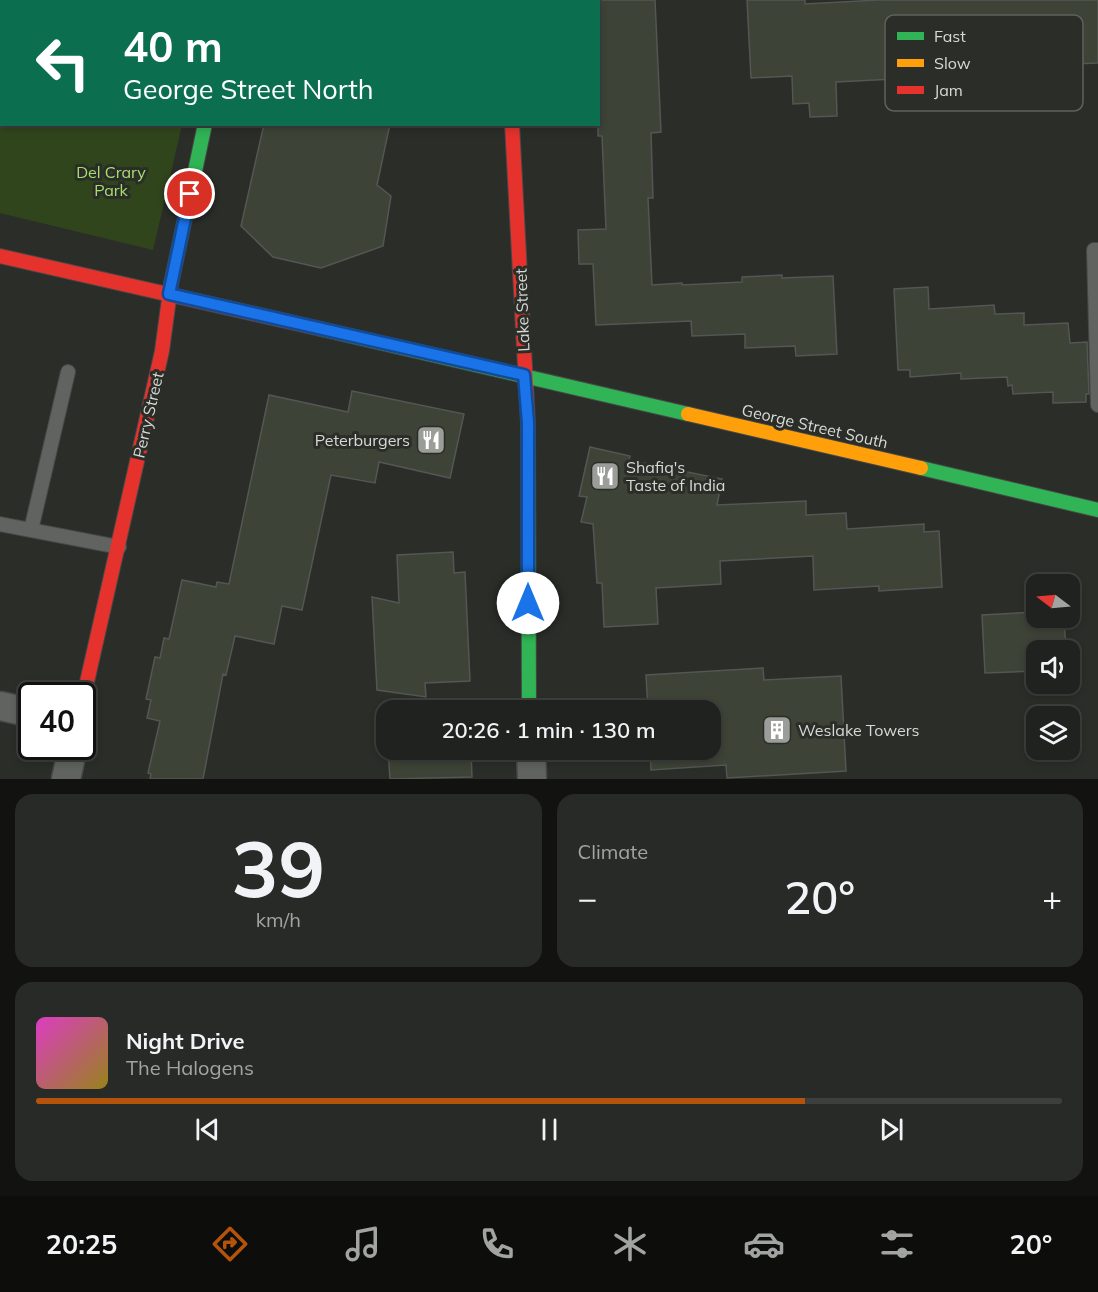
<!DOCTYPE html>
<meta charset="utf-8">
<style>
body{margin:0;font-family:Mulish,sans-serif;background:#282a28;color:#f1f3f6;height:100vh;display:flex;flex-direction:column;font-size:22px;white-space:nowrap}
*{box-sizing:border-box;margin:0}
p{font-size:20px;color:#a2a4a4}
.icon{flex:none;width:33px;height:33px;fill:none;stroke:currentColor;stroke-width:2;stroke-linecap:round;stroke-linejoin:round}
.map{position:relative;height:779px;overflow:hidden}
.drawer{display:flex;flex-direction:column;gap:15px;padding:15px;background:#121311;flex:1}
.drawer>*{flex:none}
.top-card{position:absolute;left:0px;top:0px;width:600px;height:126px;box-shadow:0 3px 9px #0003,0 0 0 2px #3d3f3d;background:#0b6e4f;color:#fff;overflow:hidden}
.needle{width:39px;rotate:286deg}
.fabs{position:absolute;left:1026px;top:574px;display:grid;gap:12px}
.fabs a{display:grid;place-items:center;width:54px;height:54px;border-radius:12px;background:#20221f;box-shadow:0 3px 9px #0003,0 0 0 2px #3d3f3d;font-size:30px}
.speed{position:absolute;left:18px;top:682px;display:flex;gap:12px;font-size:30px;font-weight:700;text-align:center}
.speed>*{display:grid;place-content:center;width:78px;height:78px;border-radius:50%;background:#20221f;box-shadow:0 3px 9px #0003,0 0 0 2px #3d3f3d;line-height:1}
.speed .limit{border:3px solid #111;border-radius:9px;background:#fff;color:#111}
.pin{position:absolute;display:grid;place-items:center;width:51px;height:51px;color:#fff;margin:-26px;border:3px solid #fff;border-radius:50%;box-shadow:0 2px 6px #0007}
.me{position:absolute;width:66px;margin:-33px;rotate:0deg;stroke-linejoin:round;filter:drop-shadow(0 0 4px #0008)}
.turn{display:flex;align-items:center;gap:21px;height:126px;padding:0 24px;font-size:27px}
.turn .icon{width:78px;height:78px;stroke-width:2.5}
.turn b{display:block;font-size:42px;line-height:51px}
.big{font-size:45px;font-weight:600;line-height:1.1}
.drawer .tile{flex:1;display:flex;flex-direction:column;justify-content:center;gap:9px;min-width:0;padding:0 21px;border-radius:18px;background:#282a28}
.drawer .dial{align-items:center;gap:0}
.dial b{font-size:78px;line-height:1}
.song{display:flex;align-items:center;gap:18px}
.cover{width:72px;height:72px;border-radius:9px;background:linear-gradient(135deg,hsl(310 70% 55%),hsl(50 70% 35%))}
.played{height:6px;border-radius:3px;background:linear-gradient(90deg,#b45309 75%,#3d3f3d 75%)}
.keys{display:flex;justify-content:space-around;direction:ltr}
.heat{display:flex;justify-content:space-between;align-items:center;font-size:33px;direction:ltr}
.drawer .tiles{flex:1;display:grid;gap:15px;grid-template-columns:1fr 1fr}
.tile:last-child{grid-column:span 2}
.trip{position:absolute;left:376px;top:700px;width:345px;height:60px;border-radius:18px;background:#20221f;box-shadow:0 3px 9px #0003,0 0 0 2px #3d3f3d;font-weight:600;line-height:60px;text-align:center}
.dock{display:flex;height:96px;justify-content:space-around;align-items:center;background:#0d0e0c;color:#a2a4a4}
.dock .icon{width:42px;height:42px}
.dock .current{color:#b45309}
.dock b{font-size:27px;color:#f1f3f6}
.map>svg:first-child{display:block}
.green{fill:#31451c}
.building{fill:#3d4336;stroke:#545653;stroke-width:1.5}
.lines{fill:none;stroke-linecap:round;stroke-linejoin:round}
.lane-casing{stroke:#474846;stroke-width:16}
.street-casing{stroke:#474846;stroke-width:31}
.fast-casing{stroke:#474846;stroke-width:16}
.slow-casing{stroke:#474846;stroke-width:16}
.jam-casing{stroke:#474846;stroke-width:16}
.lane{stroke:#616360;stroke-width:14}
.street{stroke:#616360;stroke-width:28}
.fast{stroke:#30b455;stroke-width:14}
.slow{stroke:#ff9f0a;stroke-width:14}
.jam{stroke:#e5322d;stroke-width:14}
.route-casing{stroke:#114b97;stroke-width:15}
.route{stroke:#1a73e8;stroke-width:10}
.labels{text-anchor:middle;stroke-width:6;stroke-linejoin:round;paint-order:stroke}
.park-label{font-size:16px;fill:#a7df6f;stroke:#2b2e28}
.street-label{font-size:16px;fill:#d7d9d6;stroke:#2b2e28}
.poi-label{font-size:16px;fill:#d7d9d6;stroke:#2b2e28;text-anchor:start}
.key{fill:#2b2e28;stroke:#5f615c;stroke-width:1.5}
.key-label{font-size:16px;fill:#d7d9d6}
</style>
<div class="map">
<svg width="1098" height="779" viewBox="0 0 1098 779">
<rect width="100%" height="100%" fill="#2b2d29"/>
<path class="green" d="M0 0H210L2 2V124L182 125 153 250 0 213Z"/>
<path class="building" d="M598 0H655L661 132 651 133 653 198H648L652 285 682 283V285L742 282V277L782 275V278L833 276 837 354 796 356 795 346 745 348V334L692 336 691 321 596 325 593 264H579L578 230 606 229 602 136H598Z
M747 0H805V4L878 0H1098V63L1027 66V52L1010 53 1009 41 912 46 913 78 836 82 837 116 810 117 809 103 793 104 792 76 751 78Z
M264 124H390L377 185 391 196 383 246 321 268 273 257 241 226Z
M928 287 929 309 994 305 995 314 1024 313V325L1068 323 1070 343 1087 342 1089 394H1086V402L1053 403V392L1013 394 1012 385 1008 386 1007 377 961 379V373L910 377V370H898L894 289Z
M352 391 464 414 450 478 379 462 375 483 331 475 302 610 282 606 274 644 235 636 226 675 223 674 203 779H150L151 774 148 773 160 721 147 718 151 700 146 699 155 657 160 658 164 638 169 639 182 580 216 587 217 582 229 584 269 395 348 412Z
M590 447 630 456 629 460 722 479 717 505 806 501V515L846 513 847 529 924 524V532L939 531 942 587 879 591V586L814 590 813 556 720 561 721 584 656 588 658 624 604 627 602 583H597L593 524 581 522 587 497 579 496Z
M453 552 454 573 465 572 470 681 425 683 426 697 377 690 372 597 399 603 397 555Z
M1036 612V618H1064L1066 651H1036V671L985 673 982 615Z
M763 668 764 680 841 676 846 771 727 778 726 765 651 770 650 750H711V711H648L646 675Z
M388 750H471L472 777 390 779Z"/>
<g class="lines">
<g class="lane-casing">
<path id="lane" d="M1098 250H1094L1098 405
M0 524 119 547
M31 530 68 372"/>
</g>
<g class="street-casing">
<path id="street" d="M505 0V2
M231 2V0
M0 706 32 713
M531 750 532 779
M66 779 73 747"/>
</g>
<g class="fast-casing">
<path id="fast" d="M171 284 205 124
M321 329 688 414
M528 423 529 711
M921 468 1098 510"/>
</g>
<g class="slow-casing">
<path id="slow" d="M688 414 921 468"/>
</g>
<g class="jam-casing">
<path id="jam" d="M512 124 528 423
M0 256 321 329
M82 704 162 351 171 284"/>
</g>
<use href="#lane" class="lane"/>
<use href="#street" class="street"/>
<use href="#fast" class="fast"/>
<use href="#slow" class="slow"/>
<use href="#jam" class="jam"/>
</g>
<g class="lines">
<g class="route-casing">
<path id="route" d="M190 194 169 294 524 375 528 423V603"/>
</g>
<use href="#route" class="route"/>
</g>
<defs>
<g id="restaurant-square" transform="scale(1.5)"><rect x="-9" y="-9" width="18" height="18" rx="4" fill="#9b9d99" stroke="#2b2e28"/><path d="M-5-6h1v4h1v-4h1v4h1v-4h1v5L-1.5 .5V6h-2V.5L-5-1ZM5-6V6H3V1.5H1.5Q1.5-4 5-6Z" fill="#fff"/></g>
<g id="building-square" transform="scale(1.5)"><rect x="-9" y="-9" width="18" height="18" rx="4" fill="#9b9d99" stroke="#2b2e28"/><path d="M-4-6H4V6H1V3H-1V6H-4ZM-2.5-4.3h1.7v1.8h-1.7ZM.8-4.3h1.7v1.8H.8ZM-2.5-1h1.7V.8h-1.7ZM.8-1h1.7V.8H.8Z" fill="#fff"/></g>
</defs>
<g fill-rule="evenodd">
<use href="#restaurant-square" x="431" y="440"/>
<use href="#restaurant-square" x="605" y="476"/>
<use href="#building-square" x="777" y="730"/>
</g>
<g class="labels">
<g class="park-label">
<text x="111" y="178">Del Crary<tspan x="111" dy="18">Park</tspan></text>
</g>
<g class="street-label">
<text transform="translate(522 310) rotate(-92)" y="6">Lake Street</text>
<text transform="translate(148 415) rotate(-77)" y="6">Perry Street</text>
<text transform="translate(815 426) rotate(13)" y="6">George Street South</text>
</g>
<g class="poi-label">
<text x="410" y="446" text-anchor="end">Peterburgers</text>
<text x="626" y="473">Shafiq's<tspan x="626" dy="18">Taste of India</tspan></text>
<text x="798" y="736">Weslake Towers</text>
</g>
</g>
<rect x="885" y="15" width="198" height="96" rx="9" class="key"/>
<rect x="897" y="32" width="27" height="8" fill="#30b455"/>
<rect x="897" y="59" width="27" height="8" fill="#ff9f0a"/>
<rect x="897" y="86" width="27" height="8" fill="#e5322d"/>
<g class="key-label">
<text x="934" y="42">Fast</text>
<text x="934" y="69">Slow</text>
<text x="934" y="96">Jam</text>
</g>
</svg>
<div class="fabs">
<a><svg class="needle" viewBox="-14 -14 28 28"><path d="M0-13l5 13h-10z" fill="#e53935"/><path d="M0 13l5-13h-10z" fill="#a2a4a4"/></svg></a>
<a><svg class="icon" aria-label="sound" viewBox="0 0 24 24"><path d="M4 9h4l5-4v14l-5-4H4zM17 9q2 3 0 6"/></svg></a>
<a><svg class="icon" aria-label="layers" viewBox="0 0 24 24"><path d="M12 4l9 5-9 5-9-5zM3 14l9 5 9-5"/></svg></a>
</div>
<div class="speed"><div class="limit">40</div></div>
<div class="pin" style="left:190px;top:194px;background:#d93025"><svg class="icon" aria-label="arrive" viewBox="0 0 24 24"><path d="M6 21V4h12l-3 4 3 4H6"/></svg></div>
<svg class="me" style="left:528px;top:603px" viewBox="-20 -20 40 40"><circle r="19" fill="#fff"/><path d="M0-13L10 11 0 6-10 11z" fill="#1a73e8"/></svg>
<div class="trip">20:26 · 1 min · 130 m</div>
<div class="top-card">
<div class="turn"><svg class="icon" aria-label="left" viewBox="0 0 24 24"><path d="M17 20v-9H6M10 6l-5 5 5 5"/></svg><div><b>40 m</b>George Street North</div></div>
</div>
</div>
<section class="drawer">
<div class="tiles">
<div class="tile dial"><b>39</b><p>km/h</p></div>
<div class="tile"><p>Climate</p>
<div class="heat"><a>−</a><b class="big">20°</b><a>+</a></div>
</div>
<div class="tile">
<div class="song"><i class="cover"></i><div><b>Night Drive</b><p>The Halogens</p></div></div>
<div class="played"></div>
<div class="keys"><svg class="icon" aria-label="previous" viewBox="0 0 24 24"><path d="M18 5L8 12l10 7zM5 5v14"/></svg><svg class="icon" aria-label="pause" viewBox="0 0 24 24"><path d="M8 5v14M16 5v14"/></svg><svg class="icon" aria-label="next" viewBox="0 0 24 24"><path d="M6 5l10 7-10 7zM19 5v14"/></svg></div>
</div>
</div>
</section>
<nav class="dock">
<b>20:25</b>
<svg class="icon current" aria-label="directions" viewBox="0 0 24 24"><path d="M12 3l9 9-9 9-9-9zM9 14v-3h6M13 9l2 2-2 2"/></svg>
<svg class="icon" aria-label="music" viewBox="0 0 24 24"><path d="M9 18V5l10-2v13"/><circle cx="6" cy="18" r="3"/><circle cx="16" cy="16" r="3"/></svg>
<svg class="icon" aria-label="phone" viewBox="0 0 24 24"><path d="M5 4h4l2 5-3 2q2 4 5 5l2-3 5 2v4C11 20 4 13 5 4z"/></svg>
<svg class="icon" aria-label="climate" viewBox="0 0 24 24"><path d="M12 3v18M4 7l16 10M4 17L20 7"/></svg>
<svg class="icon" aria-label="car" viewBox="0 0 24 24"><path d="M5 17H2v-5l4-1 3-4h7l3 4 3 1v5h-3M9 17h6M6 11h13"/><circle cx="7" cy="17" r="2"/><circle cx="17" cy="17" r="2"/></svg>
<svg class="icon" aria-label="filters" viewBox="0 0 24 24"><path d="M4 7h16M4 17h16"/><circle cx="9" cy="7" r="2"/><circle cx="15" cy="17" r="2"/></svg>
<b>20°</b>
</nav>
